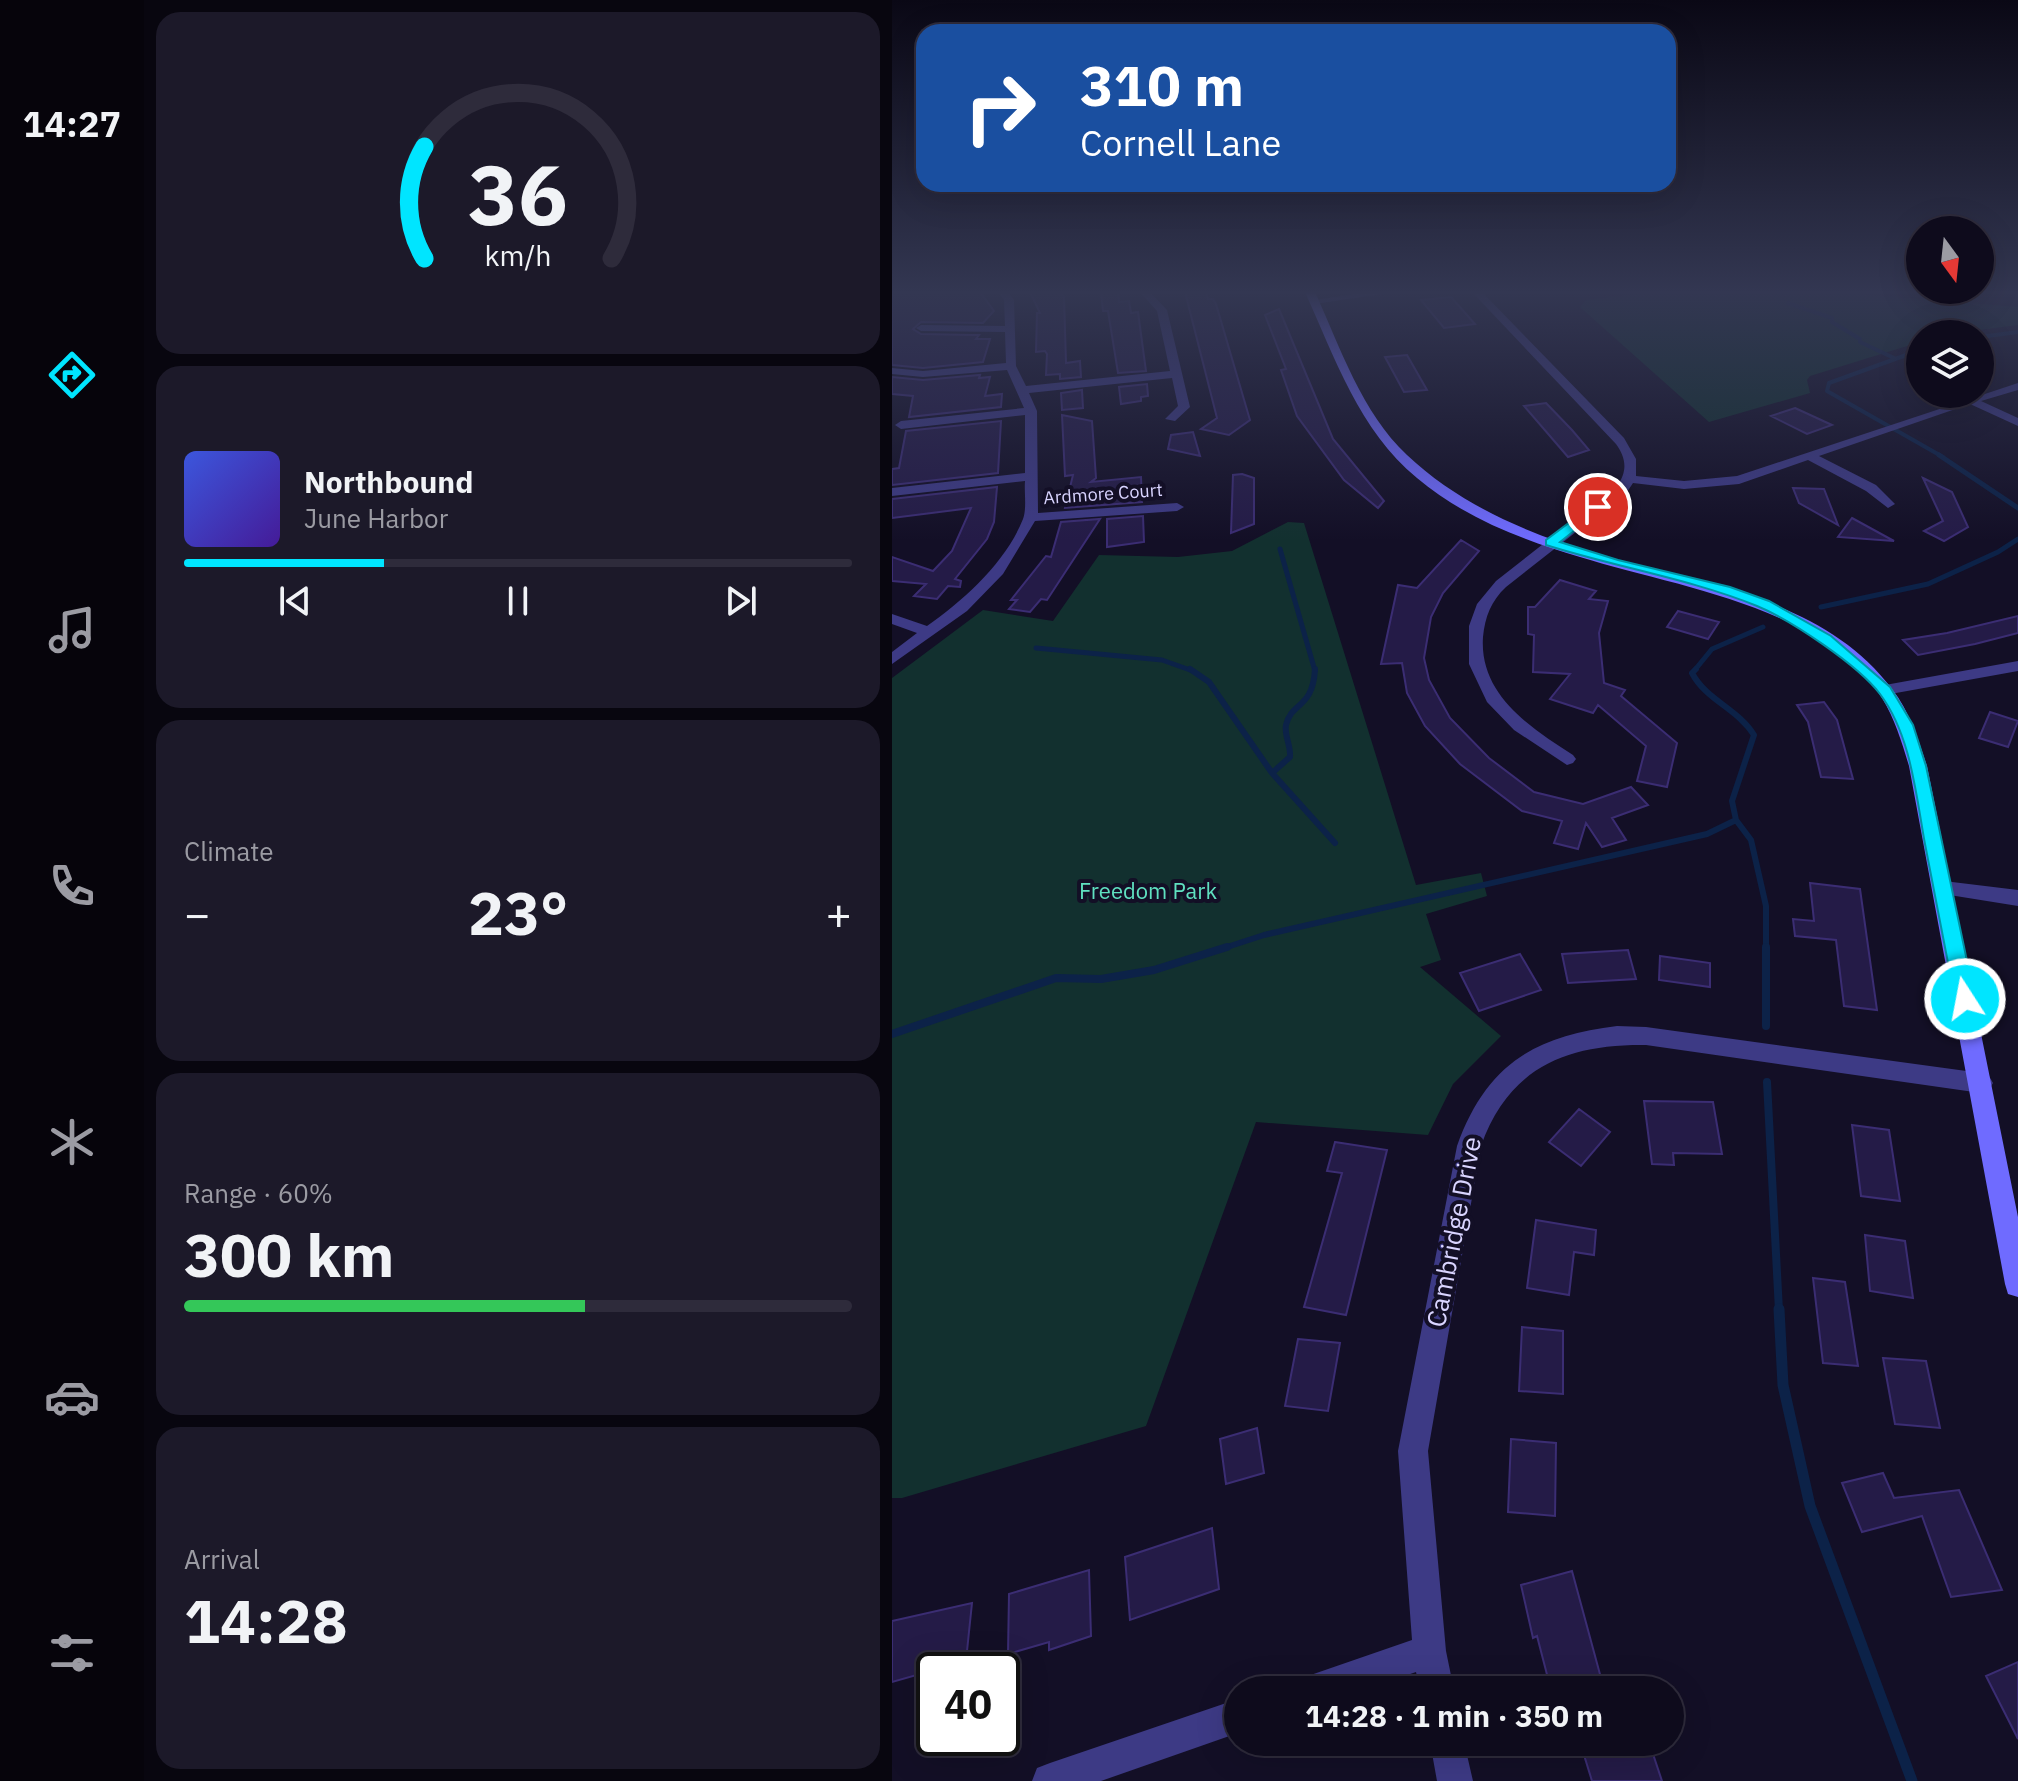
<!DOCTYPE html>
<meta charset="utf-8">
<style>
body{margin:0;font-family:"IBM Plex Sans",sans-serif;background:#1c1929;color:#f1f3f6;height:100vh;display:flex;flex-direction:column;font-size:30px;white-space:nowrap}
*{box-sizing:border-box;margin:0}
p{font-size:26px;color:#9b9ba3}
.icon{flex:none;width:44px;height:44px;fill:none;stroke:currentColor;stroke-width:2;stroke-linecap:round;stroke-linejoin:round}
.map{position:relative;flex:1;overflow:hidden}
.drawer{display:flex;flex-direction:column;gap:12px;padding:12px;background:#08060f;width:748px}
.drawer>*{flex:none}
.top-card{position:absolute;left:24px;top:24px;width:760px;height:168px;border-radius:24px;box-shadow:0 8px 32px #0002,0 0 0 2px #2e2b3b;background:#1a4fa0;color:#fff;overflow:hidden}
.needle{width:52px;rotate:165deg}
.tools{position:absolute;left:1014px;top:216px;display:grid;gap:16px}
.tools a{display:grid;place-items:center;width:88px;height:88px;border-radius:50%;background:#0e0b1c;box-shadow:0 8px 32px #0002,0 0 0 2px #2e2b3b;font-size:40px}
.speed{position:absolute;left:24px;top:1652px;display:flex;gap:16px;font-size:40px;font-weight:700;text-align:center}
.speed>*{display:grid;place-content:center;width:104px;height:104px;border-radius:50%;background:#0e0b1c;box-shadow:0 8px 32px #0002,0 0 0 2px #2e2b3b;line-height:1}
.speed .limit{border:4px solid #111;border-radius:12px;background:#fff;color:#111}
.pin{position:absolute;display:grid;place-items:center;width:68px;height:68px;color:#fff;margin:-34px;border:4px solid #fff;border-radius:50%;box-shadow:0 2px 8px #0007}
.me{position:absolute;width:88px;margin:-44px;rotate:349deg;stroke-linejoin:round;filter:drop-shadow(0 0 6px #0008)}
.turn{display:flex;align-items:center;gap:28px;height:168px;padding:0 32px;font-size:36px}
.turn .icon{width:104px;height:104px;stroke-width:2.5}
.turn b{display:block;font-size:56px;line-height:68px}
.big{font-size:60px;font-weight:700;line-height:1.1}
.drawer .tile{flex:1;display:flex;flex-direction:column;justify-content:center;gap:12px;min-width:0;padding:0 28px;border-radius:24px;background:#1c1929}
.drawer .dial{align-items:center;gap:0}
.dial svg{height:208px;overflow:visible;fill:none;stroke:#2e2b3b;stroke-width:7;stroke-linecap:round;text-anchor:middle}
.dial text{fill:#f1f3f6;stroke:none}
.song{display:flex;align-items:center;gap:24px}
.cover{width:96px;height:96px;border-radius:12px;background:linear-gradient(135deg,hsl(230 70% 55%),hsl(260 70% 35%))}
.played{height:8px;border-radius:4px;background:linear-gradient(90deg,#00e5ff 30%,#2e2b3b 30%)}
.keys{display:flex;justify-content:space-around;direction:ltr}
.heat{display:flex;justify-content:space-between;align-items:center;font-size:44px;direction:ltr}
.charge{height:12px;border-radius:6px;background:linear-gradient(90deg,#34c759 60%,#2e2b3b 0)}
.trip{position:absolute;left:332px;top:1676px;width:460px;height:80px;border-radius:40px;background:#0e0b1c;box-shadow:0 8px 32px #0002,0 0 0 2px #2e2b3b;font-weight:700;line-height:80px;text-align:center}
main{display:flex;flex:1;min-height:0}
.tabs{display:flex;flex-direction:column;width:144px;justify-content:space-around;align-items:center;background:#06040b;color:#9b9ba3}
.tabs .icon{width:56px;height:56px}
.tabs .selected{color:#00e5ff}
.tabs b{font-size:36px;color:#f1f3f6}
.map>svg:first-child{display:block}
.green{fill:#12302f}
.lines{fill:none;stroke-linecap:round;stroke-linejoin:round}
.stream-far4{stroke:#0c2248;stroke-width:4}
.stream-far3{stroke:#0c2248;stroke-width:5}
.stream-far2{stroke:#0c2248;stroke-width:6}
.stream-far1{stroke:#0c2248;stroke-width:8}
.stream{stroke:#0c2248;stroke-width:11}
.building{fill:#241b47;stroke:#3b2d73;stroke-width:2}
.street{fill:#3d3a85;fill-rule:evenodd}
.secondary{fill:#6f6bff;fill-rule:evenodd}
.route{fill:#00e5ff;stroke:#0095a6;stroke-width:2}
.labels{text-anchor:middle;stroke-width:8;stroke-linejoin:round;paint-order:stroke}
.far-street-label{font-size:18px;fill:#d9d4ff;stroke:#130f26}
.park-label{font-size:22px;fill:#5fe0c0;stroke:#130f26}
.near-street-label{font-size:26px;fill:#d9d4ff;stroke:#130f26}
</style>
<main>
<nav class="tabs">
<b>14:27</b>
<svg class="icon selected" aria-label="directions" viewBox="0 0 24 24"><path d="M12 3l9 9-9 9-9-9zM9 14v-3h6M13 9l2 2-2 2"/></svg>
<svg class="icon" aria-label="music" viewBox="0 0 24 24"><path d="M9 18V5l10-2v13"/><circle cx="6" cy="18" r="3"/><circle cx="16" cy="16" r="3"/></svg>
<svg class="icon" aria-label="phone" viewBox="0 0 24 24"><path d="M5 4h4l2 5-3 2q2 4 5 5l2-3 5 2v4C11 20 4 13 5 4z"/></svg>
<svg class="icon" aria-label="climate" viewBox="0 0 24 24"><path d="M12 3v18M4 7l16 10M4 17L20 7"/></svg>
<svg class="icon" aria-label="car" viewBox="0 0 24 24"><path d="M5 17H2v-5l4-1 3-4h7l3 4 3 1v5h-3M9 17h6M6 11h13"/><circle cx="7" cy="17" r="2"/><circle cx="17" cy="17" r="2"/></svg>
<svg class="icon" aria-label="filters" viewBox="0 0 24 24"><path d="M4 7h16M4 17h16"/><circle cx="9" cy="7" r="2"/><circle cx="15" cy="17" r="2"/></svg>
</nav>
<section class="drawer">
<div class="tile dial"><svg viewBox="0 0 100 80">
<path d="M14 69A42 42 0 1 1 86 69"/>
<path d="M14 69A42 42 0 0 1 14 26" stroke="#00e5ff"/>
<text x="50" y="56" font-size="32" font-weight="700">36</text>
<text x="50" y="72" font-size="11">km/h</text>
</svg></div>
<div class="tile">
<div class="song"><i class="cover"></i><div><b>Northbound</b><p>June Harbor</p></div></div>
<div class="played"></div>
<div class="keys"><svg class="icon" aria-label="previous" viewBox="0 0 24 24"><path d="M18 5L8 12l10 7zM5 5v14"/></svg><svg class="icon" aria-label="pause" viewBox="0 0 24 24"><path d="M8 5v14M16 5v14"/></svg><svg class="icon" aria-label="next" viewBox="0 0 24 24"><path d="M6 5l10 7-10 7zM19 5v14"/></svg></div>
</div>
<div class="tile"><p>Climate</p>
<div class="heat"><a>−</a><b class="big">23°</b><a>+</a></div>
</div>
<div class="tile"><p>Range · 60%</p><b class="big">300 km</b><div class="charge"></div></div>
<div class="tile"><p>Arrival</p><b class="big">14:28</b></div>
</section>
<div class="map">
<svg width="1126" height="1781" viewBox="0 0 1126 1781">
<rect width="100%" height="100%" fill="#130f26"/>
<path class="green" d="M763 292H942L1126 307V325L1056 334H1028V342L918 376 915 380 918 393 817 422 688 307 694 300Z
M396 522 412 523 524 885 589 873 595 896 534 914 549 960 528 967 609 1036 561 1084 536 1135 364 1122 254 1426 10 1498H0V678L91 610 161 621 207 555 286 557 340 551Z"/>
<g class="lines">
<path class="stream-far4" d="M896 303 940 318V322L968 339V342L1002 358
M1088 337 1126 332
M1028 350 937 383 935 391 1051 457"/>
<path class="stream-far3" d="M1047 455 1126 508
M388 549 423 671
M929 607 1036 584 1106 552 1126 539
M144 648 270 660 301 671
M802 671 820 649 871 627"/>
<path class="stream-far2" d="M298 669 317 682 380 773 443 843
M804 669 800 673C814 700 846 709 862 735L840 801 844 820 859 840 874 906V949
M380 773 398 757C399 746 392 735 394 725 399 702 421 709 423 669
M329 949 372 935 815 834 844 820"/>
<path class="stream-far1" d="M874 947V1026
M0 1034 164 978 209 979 262 970 335 947
M875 1082 887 1311"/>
<path class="stream" d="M887 1309 891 1385 918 1506 1020 1781"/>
</g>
<path class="building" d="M0 292H88L102 311 91 323 29 322 21 329 29 334 80 335H87L84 339H98L91 362 31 368 0 365Z
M138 292H166L172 296 174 363 188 361 189 377 168 379V374L154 375 155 354 153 351 144 352 145 313H148Z
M209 292H226L227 302 237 301 239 313 246 312 254 371 226 373 216 311H211Z
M293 292H314L316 299H321L324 304 358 420 337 435 309 429 325 418Z
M559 297 583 324 552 328 529 300Z
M387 309 441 439 492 501 486 508 452 480 405 416 389 370 394 369 373 315Z
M515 355 535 390 512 392 493 357Z
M88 375 87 378 98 377 93 396 110 394 109 407 17 417 21 396 0 394V377L31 380Z
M255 384 256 396 249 397V401L229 404 227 387Z
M190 390 191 408 170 410 169 393Z
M654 403 680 430 697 450 676 457 632 406Z
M903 408 940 425 915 434 879 416Z
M170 415 200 421 204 478 199 482 249 477 250 502 173 508 181 475 173 476Z
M109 421 106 473 0 485V469L7 468 14 431Z
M301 432 308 456 276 449 279 435Z
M350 474 362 478V524L339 533 341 475Z
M1031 478 1060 492 1076 527 1052 541 1032 531 1051 521Z
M105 487 102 522 95 539 63 579 69 581 68 587 56 586 45 599 22 596 34 584 0 581V557L41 571 60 551 79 508 0 518V499Z
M901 488 932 489 946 525 907 503Z
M251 516 252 542 215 547V519Z
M960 518 1002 541 946 537Z
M208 519 155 600 149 599 138 612 117 609 125 600H119L154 556 159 557 169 522Z
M569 540 587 551 551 593 539 617 532 658 537 680 558 718 597 758 642 792 691 804 739 787 756 805 720 818 734 840 710 847 694 823 686 849 662 843 670 821 630 811 568 764 533 726 515 693 510 663 489 664 506 585 525 588Z
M668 580 704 591 697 599 716 601 707 633 712 683 733 690 729 696 785 743 775 787 745 781 754 746 706 705 701 713 658 699 678 674 641 672 642 635 636 634V607H643Z
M786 611 827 622 816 639 775 627Z
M1126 616V633L1083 644 1026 655 1011 640 1055 633Z
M932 702 945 720 961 779 929 777 916 722 905 705Z
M1098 712 1126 721 1116 747 1087 738Z
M918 883 968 889 985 1010 952 1006 944 940 903 936 901 919 922 921Z
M736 950 744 979 676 983 670 954Z
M628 954 649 990 587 1011 568 973Z
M768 956 818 963V987L767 980Z
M752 1101 821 1102 830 1154 781 1153 782 1165 760 1164Z
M687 1109 718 1132 689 1166 657 1142Z
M960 1125 997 1130 1008 1201 969 1196Z
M443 1142 495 1150 454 1315 412 1307 450 1173 435 1171Z
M644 1220 704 1230 702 1255 682 1252 677 1295 635 1288Z
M973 1235 1013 1241 1021 1298 978 1291Z
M921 1278 953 1282 966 1366 931 1363Z
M630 1327 671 1331V1394L627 1391Z
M406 1339 448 1343 436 1411 393 1406Z
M991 1358 1034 1361 1048 1428 1003 1424Z
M365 1428 372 1473 334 1484 328 1439Z
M619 1439 664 1443 663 1516 616 1512Z
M991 1473 1002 1498 1067 1490 1110 1590 1059 1597 1030 1516 970 1532 950 1483Z
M320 1528 327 1589 238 1620 233 1557Z
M197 1570 199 1636 157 1650V1642L116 1654 117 1594Z
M680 1571 709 1678 670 1690H659L645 1636 641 1638 629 1585Z
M80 1603 73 1670H42L0 1682V1621Z
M1126 1662V1739L1094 1676Z
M688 1742H757L770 1781H700Z"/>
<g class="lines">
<path class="street" d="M106 292H116L122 300 124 366 134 386 278 371 265 311 248 292H258L275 310 298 407 283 421 273 419 286 406 280 378 137 393 145 411 146 513 285 503 292 507 285 511 143 521 111 574 75 611 0 664V652L25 633 0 624V614L35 626C72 600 114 562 131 519 135 508 132 492 133 481L0 496V488L133 473V415L9 429 3 425 9 421 132 408 115 370 31 377 0 374V368L31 371 114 363 113 332 29 331 24 328 29 325 113 326 112 300Z
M474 292H504L422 304 417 301Z
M580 292H590L732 438 744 459V476L792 481 845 476 1126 383V390L1089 401 1126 418V426L1078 404 927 456 984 485 1003 504 996 508 974 491 916 460 847 484 792 489 741 483 735 492 614 587C599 601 593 617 591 637 587 695 639 728 681 755L684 759 681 763 675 765 622 730 595 702 577 664V626L585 604 604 581 725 486C736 471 734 458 724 444Z
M1126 661V671L993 695 985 690 993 685Z
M1052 881 1126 890V906L1045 893 1042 888 1045 883Z
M725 1026 754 1027 1089 1073 1097 1076 1101 1083 1097 1090 1089 1093 754 1045C675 1044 617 1067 589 1146L536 1451 554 1651 562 1690H528L524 1672 472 1690H405L410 1678 520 1640 506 1451 565 1146C594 1066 641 1036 725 1026Z
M346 1699V1733L209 1781H140L145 1768 158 1763Z
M538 1742H572L581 1781H545Z"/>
<path class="secondary" d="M413 292H423C448 347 470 413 515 455 567 504 634 533 702 553 805 583 931 597 1000 689 1018 712 1026 739 1035 766L1126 1217V1297L1116 1294 1113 1284 1017 766C1010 743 1003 719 990 698 931 606 784 587 688 557 630 540 571 517 525 478 467 430 443 358 413 292Z"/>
</g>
<linearGradient id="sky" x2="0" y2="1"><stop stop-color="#0a0815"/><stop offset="0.54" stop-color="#333752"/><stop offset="1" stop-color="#333752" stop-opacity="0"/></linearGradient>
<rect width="1126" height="541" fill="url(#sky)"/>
<path class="route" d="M702 504 712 507 668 542 726 560 838 587 877 601 939 636 998 687 1021 725 1034 766 1083 999 1080 1005H1066L1063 999C1053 948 1043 896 1033 844 1024 795 1019 735 988 694 966 665 899 620 865 606 799 579 723 567 654 545V540Z"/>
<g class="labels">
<g class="far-street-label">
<text transform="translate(211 494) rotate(-4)" y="6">Ardmore Court</text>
</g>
<g class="park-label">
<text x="256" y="899">Freedom Park</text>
</g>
<g class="near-street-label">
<text transform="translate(562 1232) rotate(-79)" y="9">Cambridge Drive</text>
</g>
</g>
</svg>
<div class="tools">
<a><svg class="needle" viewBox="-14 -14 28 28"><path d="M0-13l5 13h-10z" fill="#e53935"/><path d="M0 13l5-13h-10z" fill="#9b9ba3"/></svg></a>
<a><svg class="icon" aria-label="layers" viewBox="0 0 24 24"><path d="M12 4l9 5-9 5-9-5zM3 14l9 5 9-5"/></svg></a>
</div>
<div class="speed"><div class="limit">40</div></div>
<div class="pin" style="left:706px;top:507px;background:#d93025"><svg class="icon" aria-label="arrive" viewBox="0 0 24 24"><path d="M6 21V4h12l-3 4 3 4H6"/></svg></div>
<svg class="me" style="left:1073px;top:999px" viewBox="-20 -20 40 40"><circle r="17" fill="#00e5ff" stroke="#fff" stroke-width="3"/><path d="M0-11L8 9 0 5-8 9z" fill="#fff"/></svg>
<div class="trip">14:28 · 1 min · 350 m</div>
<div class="top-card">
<div class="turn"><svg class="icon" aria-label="right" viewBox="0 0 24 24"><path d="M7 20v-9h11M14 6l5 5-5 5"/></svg><div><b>310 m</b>Cornell Lane</div></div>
</div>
</div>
</main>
